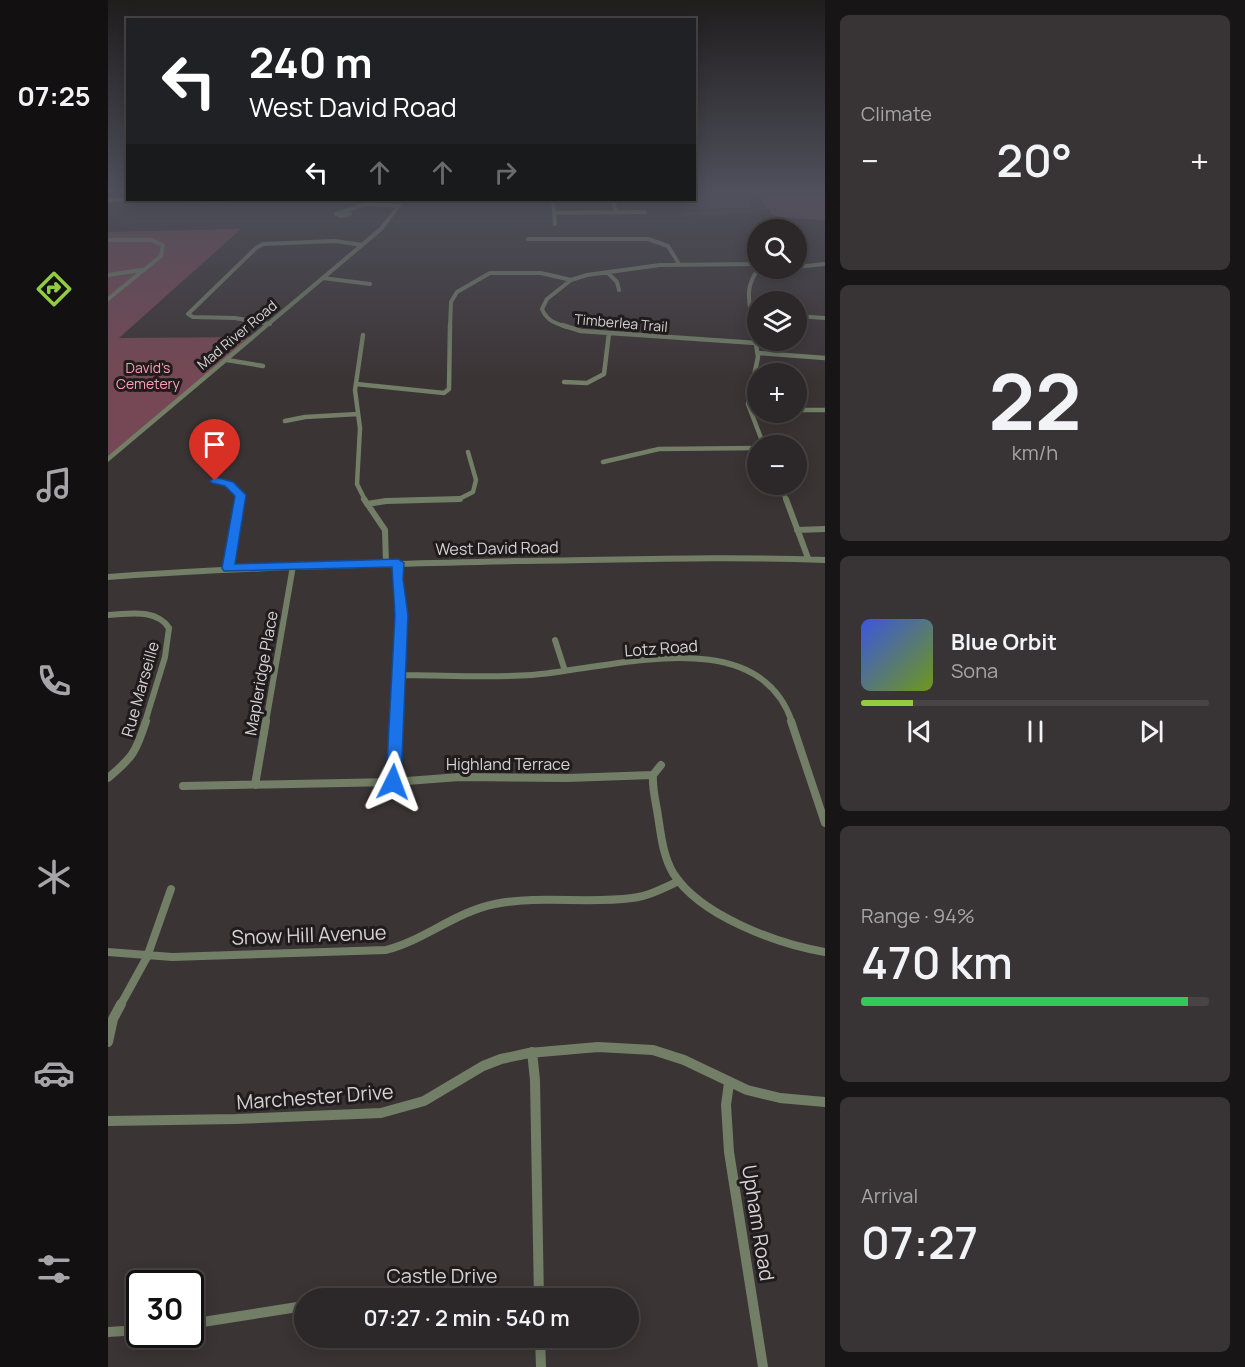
<!DOCTYPE html>
<meta charset="utf-8">
<style>
body{margin:0;font-family:Manrope,sans-serif;background:#383334;color:#f1f3f6;height:100vh;display:flex;flex-direction:column;font-size:22px;white-space:nowrap}
*{box-sizing:border-box;margin:0}
p{font-size:20px;color:#a6a5a8}
.icon{flex:none;width:33px;height:33px;fill:none;stroke:currentColor;stroke-width:2;stroke-linecap:round;stroke-linejoin:round}
.map{position:relative;flex:1;overflow:hidden}
.panel{display:flex;flex-direction:column;gap:15px;padding:15px;background:#181516;width:420px}
.panel>*{flex:none}
.top-card{position:absolute;left:18px;top:18px;width:570px;height:183px;border-radius:0px;box-shadow:0 3px 15px #0003,0 0 0 2px #484445;background:#202124;color:#fff;overflow:hidden}
.buttons{position:absolute;left:639px;top:219px;display:grid;gap:12px}
.buttons a{display:grid;place-items:center;width:60px;height:60px;border-radius:50%;background:#2c2728;box-shadow:0 3px 15px #0003,0 0 0 2px #484445;font-size:30px}
.speed{position:absolute;left:18px;top:1270px;display:flex;gap:12px;font-size:30px;font-weight:700;text-align:center}
.speed>*{display:grid;place-content:center;width:78px;height:78px;border-radius:50%;background:#2c2728;box-shadow:0 3px 15px #0003,0 0 0 2px #484445;line-height:1}
.speed .limit{border:3px solid #111;border-radius:9px;background:#fff;color:#111}
.pin{position:absolute;display:grid;place-items:center;width:51px;height:51px;color:#fff;margin:-62px -26px;border-radius:50% 50% 50% 0;rotate:-45deg;box-shadow:0 0 6px #0007}
.pin .icon{rotate:45deg}
.me{position:absolute;width:66px;margin:-33px;rotate:3deg;stroke-linejoin:round;filter:drop-shadow(0 0 4px #0008)}
.turn{display:flex;align-items:center;gap:21px;height:126px;padding:0 24px;font-size:27px}
.turn .icon{width:78px;height:78px;stroke-width:2.5}
.turn b{display:block;font-size:42px;line-height:51px}
.lanes{display:flex;align-items:center;height:57px;padding:0 24px;background:#0003;justify-content:center;gap:30px;direction:ltr}
.lanes .off{opacity:.35}
.big{font-size:45px;font-weight:600;line-height:1.1}
.panel .card{flex:1;display:flex;flex-direction:column;justify-content:center;gap:9px;min-width:0;padding:0 21px;border-radius:9px;background:#383334}
.panel .dial{align-items:center;gap:0}
.dial b{font-size:78px;line-height:1}
.song{display:flex;align-items:center;gap:18px}
.cover{width:72px;height:72px;border-radius:9px;background:linear-gradient(135deg,hsl(230 70% 55%),hsl(80 70% 35%))}
.played{height:6px;border-radius:3px;background:linear-gradient(90deg,#92cd3f 15%,#484445 15%)}
.keys{display:flex;justify-content:space-around;direction:ltr}
.heat{display:flex;justify-content:space-between;align-items:center;font-size:33px;direction:ltr}
.charge{height:9px;border-radius:4px;background:linear-gradient(90deg,#34c759 94%,#484445 0)}
.trip{position:absolute;left:186px;top:1288px;width:345px;height:60px;border-radius:30px;background:#2c2728;box-shadow:0 3px 15px #0003,0 0 0 2px #484445;font-weight:600;line-height:60px;text-align:center}
main{display:flex;flex:1;min-height:0}
.tabs{display:flex;flex-direction:column;width:108px;justify-content:space-around;align-items:center;background:#121010;color:#a6a5a8}
.tabs .icon{width:42px;height:42px}
.tabs .on{color:#92cd3f}
.tabs b{font-size:27px;color:#f1f3f6}
.map>svg:first-child{display:block}
.green{fill:#764855}
.lines{fill:none;stroke-linecap:round;stroke-linejoin:round}
.minor-far4{stroke:#727e66;stroke-width:4}
.minor-far3{stroke:#727e66;stroke-width:4.5}
.minor-far2{stroke:#727e66;stroke-width:6}
.minor-far1{stroke:#727e66;stroke-width:8}
.minor{stroke:#727e66;stroke-width:10}
.tertiary{fill:#727e66;fill-rule:evenodd}
.wall{fill:#484143}
.building{fill:#544c4e;stroke:#3b3537;stroke-width:1.5}
.route{fill:#1a73e8;stroke:#114b97;stroke-width:1.5}
.labels{text-anchor:middle;stroke-width:6;stroke-linejoin:round;paint-order:stroke}
.far-street-label{font-size:14px;fill:#d7d2d3;stroke:#201c1d}
.far-park-label{font-size:14px;fill:#fd9db9;stroke:#201c1d}
.street-label{font-size:16px;fill:#d7d2d3;stroke:#201c1d}
.near-street-label{font-size:20px;fill:#d7d2d3;stroke:#201c1d}
</style>
<main>
<nav class="tabs">
<b>07:25</b>
<svg class="icon on" aria-label="directions" viewBox="0 0 24 24"><path d="M12 3l9 9-9 9-9-9zM9 14v-3h6M13 9l2 2-2 2"/></svg>
<svg class="icon" aria-label="music" viewBox="0 0 24 24"><path d="M9 18V5l10-2v13"/><circle cx="6" cy="18" r="3"/><circle cx="16" cy="16" r="3"/></svg>
<svg class="icon" aria-label="phone" viewBox="0 0 24 24"><path d="M5 4h4l2 5-3 2q2 4 5 5l2-3 5 2v4C11 20 4 13 5 4z"/></svg>
<svg class="icon" aria-label="climate" viewBox="0 0 24 24"><path d="M12 3v18M4 7l16 10M4 17L20 7"/></svg>
<svg class="icon" aria-label="car" viewBox="0 0 24 24"><path d="M5 17H2v-5l4-1 3-4h7l3 4 3 1v5h-3M9 17h6M6 11h13"/><circle cx="7" cy="17" r="2"/><circle cx="17" cy="17" r="2"/></svg>
<svg class="icon" aria-label="filters" viewBox="0 0 24 24"><path d="M4 7h16M4 17h16"/><circle cx="9" cy="7" r="2"/><circle cx="15" cy="17" r="2"/></svg>
</nav>
<div class="map">
<svg width="717" height="1367" viewBox="0 0 717 1367">
<rect width="100%" height="100%" fill="#3b3435"/>
<path class="green" d="M647 190H717V220L678 218 665 215Z
M133 229 11 338 146 337 0 460V232Z"/>
<g class="lines">
<path class="minor-far4" d="M0 200 116 202 137 200
M445 200 447 224
M505 200 508 212
M240 211 242 214 233 216 228 214 257 204 291 206
M446 213 537 212
M420 239H540L560 246 571 264
M0 240H43L55 245 53 256 0 299
M688 267 717 264
M499 272 509 282 511 290
M0 275 33 270
M215 278 262 284
M688 316 717 318
M162 324 127 318 85 317 80 314 148 248 155 244 227 241 254 245
M342 327 343 302 349 292 382 273H433L463 280
M459 327C447 323 439 321 434 309L439 299 463 280 479 275 552 265 650 264
M645 327C642 302 635 289 651 268"/>
<path class="minor-far3" d="M454 325 473 331 648 343
M645 325 650 357 640 404 656 446
M255 335 247 390 252 428 249 484 257 500
M650 353 717 358
M119 360 155 366
M456 382 479 383 496 374 501 333
M248 384 336 393 341 389 342 325
M688 410H717
M177 421 197 417 250 414
M495 462 551 449 650 448
M107 481 126 487 133 495 132 500
M672 484 678 500
M304 500 351 499 365 492 368 480 360 452"/>
<path class="minor-far2" d="M256 499 277 530 278 564
M678 499 700 558
M259 504 278 501 352 499
M689 530 717 529
M120 568 132 499
M0 577C136 567 272 564 408 561 511 560 614 556 717 560
M0 615C21 614 48 608 61 628L57 657 37 722
M447 640 457 671
M291 675C335 675 380 678 424 675 502 669 650 620 684 722
M158 722 185 566
M289 722 293 615 289 579 290 563"/>
<path class="minor-far1" d="M683 721 717 823
M545 775C544 789 548 802 550 816 553 835 555 856 565 873 592 916 670 944 717 952
M545 775 553 765
M0 778C25 757 28 752 38 721
M286 782 289 721
M147 785 158 721
M75 786 286 782 351 777 459 778 545 775
M0 952 64 957 278 950C317 940 347 912 387 904 432 895 479 904 524 898 541 896 556 888 571 881
M12 1006 39 957 63 889"/>
<path class="minor" d="M0 1042 5 1019 13 1004
M424 1052 427 1080 431 1299
M621 1083 618 1105 621 1152 655 1367
M0 1121 128 1119 273 1113 316 1101 375 1066 393 1059 421 1053 490 1047 545 1050 576 1060 639 1090 672 1098 717 1102
M238 1299 310 1292 431 1294
M82 1324 196 1306
M0 1332 32 1330
M432 1338 433 1367"/>
<path class="tertiary" d="M293 200H297L275 230 0 462V456L271 228Z"/>
</g>
<path class="wall" d="M639 195V198L645 208 644 214 576 217 572 206 551 205 549 200H586Z"/>
<path class="building" d="M586 190H638L639 195H637L645 208 577 211 573 200H559H586Z"/>
<linearGradient id="sky" x2="0" y2="1"><stop stop-color="#201d1d"/><stop offset="0.5" stop-color="#4f505c"/><stop offset="1" stop-color="#4f505c" stop-opacity="0"/></linearGradient>
<rect width="717" height="381" fill="url(#sky)"/>
<path class="route" d="M107 477 125 482 138 495 127 564 290 559 296 563 295 579 300 615 293 782 291 786H280L278 782 287 615 284 567 116 571 114 568 127 496 117 486 104 483 102 481Z"/>
<g class="labels">
<g class="far-street-label">
<text transform="translate(513 323) rotate(5)" y="5">Timberlea Trail</text>
<text transform="translate(129 335) rotate(-40)" y="5">Mad River Road</text>
</g>
<g class="far-park-label">
<text x="40" y="373">David's<tspan x="40" dy="16">Cemetery</tspan></text>
</g>
<g class="street-label">
<text transform="translate(389 548) rotate(-1)" y="6">West David Road</text>
<text transform="translate(553 648) rotate(-4)" y="6">Lotz Road</text>
<text transform="translate(153 673) rotate(-80)" y="6">Mapleridge Place</text>
<text transform="translate(32 689) rotate(-74)" y="6">Rue Marseille</text>
<text x="400" y="770">Highland Terrace</text>
</g>
<g class="near-street-label">
<text transform="translate(201 935) rotate(-2)" y="7">Snow Hill Avenue</text>
<text transform="translate(207 1097) rotate(-4)" y="7">Marchester Drive</text>
<text transform="translate(650 1223) rotate(81)" y="7">Upham Road</text>
<text x="334" y="1283">Castle Drive</text>
</g>
</g>
</svg>
<div class="buttons">
<a><svg class="icon" aria-label="search" viewBox="0 0 24 24"><circle cx="10" cy="10" r="6"/><path d="M15 15l6 6"/></svg></a>
<a><svg class="icon" aria-label="layers" viewBox="0 0 24 24"><path d="M12 4l9 5-9 5-9-5zM3 14l9 5 9-5"/></svg></a>
<a>+</a>
<a>−</a>
</div>
<div class="speed"><div class="limit">30</div></div>
<div class="pin" style="left:107px;top:481px;background:#d93025"><svg class="icon" aria-label="arrive" viewBox="0 0 24 24"><path d="M6 21V4h12l-3 4 3 4H6"/></svg></div>
<svg class="me" style="left:285px;top:782px" viewBox="-20 -20 40 40"><path d="M0-17L14 15 0 8-14 15z" fill="#1a73e8" stroke="#fff" stroke-width="4"/></svg>
<div class="trip">07:27 · 2 min · 540 m</div>
<div class="top-card">
<div class="turn"><svg class="icon" aria-label="left" viewBox="0 0 24 24"><path d="M17 20v-9H6M10 6l-5 5 5 5"/></svg><div><b>240 m</b>West David Road</div></div>
<div class="lanes"><svg class="icon" aria-label="left" viewBox="0 0 24 24"><path d="M17 20v-9H6M10 6l-5 5 5 5"/></svg><svg class="icon off" aria-label="ahead" viewBox="0 0 24 24"><path d="M12 20V5M6 11l6-6 6 6"/></svg><svg class="icon off" aria-label="ahead" viewBox="0 0 24 24"><path d="M12 20V5M6 11l6-6 6 6"/></svg><svg class="icon off" aria-label="right" viewBox="0 0 24 24"><path d="M7 20v-9h11M14 6l5 5-5 5"/></svg></div>
</div>
</div>
<section class="panel">
<div class="card"><p>Climate</p>
<div class="heat"><a>−</a><b class="big">20°</b><a>+</a></div>
</div>
<div class="card dial"><b>22</b><p>km/h</p></div>
<div class="card">
<div class="song"><i class="cover"></i><div><b>Blue Orbit</b><p>Sona</p></div></div>
<div class="played"></div>
<div class="keys"><svg class="icon" aria-label="previous" viewBox="0 0 24 24"><path d="M18 5L8 12l10 7zM5 5v14"/></svg><svg class="icon" aria-label="pause" viewBox="0 0 24 24"><path d="M8 5v14M16 5v14"/></svg><svg class="icon" aria-label="next" viewBox="0 0 24 24"><path d="M6 5l10 7-10 7zM19 5v14"/></svg></div>
</div>
<div class="card"><p>Range · 94%</p><b class="big">470 km</b><div class="charge"></div></div>
<div class="card"><p>Arrival</p><b class="big">07:27</b></div>
</section>
</main>
